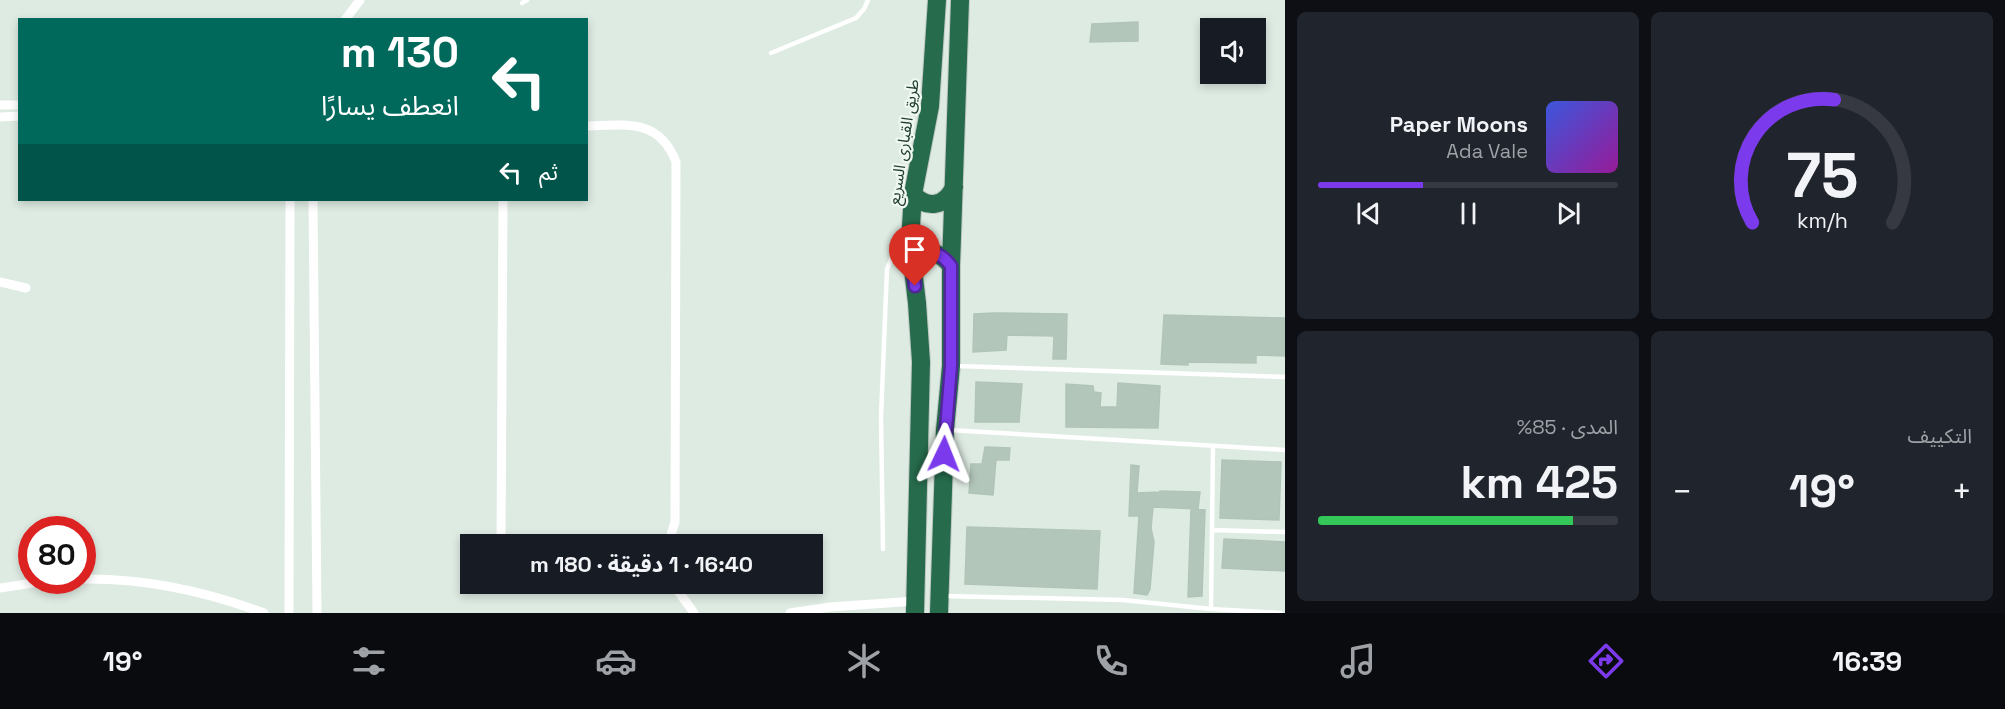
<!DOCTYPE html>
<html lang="ar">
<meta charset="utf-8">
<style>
body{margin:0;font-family:"Space Grotesk","Noto Sans Arabic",sans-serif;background:#20242c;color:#f1f3f6;direction:rtl;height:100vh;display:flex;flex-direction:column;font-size:22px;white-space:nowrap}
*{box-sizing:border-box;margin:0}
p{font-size:20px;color:#9ea1a6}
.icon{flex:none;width:33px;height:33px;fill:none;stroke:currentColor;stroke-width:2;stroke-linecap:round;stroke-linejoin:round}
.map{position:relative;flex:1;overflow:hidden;direction:ltr}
.panel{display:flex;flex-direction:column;gap:12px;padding:12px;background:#0d0f14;width:720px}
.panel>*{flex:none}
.top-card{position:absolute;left:18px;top:18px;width:570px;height:183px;border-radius:0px;box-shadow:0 3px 9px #0003;direction:rtl;background:#00695c;color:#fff;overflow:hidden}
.fabs{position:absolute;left:1200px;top:18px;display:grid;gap:12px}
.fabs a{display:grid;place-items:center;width:66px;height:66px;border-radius:0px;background:#171b24;box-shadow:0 3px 9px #0003;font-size:30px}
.speed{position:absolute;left:18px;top:516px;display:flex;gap:12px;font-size:30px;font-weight:700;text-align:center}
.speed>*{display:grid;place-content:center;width:78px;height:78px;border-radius:50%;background:#171b24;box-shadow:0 3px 9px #0003;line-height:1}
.speed .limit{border:9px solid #d22;background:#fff;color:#111}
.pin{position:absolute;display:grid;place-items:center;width:51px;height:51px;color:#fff;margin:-62px -26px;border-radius:50% 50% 50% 0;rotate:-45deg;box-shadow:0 0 6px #0007}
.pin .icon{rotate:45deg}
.me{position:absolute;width:66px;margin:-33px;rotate:2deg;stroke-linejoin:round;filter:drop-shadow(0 0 4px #0008)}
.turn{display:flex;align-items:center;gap:21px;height:126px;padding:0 30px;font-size:27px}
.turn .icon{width:78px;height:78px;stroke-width:2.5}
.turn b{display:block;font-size:42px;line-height:51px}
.then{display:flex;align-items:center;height:57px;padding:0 30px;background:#0003;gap:12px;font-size:22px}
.big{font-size:45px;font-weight:700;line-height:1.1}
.panel .widget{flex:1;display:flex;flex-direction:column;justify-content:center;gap:9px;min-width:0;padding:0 21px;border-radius:9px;background:#20242c}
.panel .dial{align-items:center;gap:0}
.dial svg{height:156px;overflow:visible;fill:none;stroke:#363941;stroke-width:7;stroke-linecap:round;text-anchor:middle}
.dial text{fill:#f1f3f6;stroke:none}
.song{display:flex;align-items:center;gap:18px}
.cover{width:72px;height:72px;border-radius:9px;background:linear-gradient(135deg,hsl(230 70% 55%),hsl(300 70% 35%))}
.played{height:6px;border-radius:3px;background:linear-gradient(90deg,#7c3aed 35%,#363941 35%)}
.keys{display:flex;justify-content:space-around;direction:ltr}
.heat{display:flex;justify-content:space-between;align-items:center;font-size:33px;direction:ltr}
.charge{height:9px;border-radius:4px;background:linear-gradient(90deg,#34c759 85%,#363941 0)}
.panel .tiles{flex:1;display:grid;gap:12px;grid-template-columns:repeat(2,1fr)}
.trip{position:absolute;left:460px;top:534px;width:363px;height:60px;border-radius:0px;background:#171b24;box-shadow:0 3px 9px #0003;font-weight:700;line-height:60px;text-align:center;direction:rtl}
.dock{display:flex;height:96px;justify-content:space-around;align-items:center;background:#090b0e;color:#9ea1a6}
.dock .icon{width:42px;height:42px}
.dock .on{color:#7c3aed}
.dock b{font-size:27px;color:#f1f3f6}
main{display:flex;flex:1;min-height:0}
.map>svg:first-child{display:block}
.building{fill:#b3c6ba;stroke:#b0c5b7;stroke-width:1.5}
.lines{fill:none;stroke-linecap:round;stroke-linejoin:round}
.highway-casing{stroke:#c0c8c4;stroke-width:20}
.lane{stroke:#fff;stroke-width:4.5}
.street{stroke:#fff;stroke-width:9}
.highway{stroke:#266b4c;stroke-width:18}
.route-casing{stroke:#51269a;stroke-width:15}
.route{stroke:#7c3aed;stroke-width:10}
.labels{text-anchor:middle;stroke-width:4.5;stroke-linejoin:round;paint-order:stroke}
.street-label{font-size:16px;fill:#1e3c2c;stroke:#eef8f1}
</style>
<main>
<section class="panel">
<div class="tiles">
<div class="widget dial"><svg viewBox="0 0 100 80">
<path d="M14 69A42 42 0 1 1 86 69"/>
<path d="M14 69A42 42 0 0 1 56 6" stroke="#7c3aed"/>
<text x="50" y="56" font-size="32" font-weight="700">75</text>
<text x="50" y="72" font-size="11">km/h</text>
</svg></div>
<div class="widget">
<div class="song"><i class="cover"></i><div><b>Paper Moons</b><p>Ada Vale</p></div></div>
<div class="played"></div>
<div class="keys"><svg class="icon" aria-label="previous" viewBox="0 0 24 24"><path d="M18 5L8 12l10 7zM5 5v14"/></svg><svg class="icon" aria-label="pause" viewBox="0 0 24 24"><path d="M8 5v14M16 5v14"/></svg><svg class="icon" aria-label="next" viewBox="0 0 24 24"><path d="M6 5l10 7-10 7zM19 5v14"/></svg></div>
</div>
<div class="widget"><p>التكييف</p>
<div class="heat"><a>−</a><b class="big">19°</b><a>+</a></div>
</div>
<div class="widget"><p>المدى · 85%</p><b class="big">425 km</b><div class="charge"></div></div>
</div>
</section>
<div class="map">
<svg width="1285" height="613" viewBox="0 0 1285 613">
<rect width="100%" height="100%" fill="#deebe2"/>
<path class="building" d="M1138 22V41L1090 42 1092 24Z
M994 313 1067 314 1066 359H1053L1054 336 1007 335 1006 350 973 352 974 314Z
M1164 315 1285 318V356L1256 355V363L1188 362V365L1161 364Z
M976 382 1022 384 1019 422H975Z
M1118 383 1160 386 1158 428 1066 427V384L1093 386 1094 392 1101 393 1100 407H1117Z
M985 447 1010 448 1009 460H996L993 495 969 493 971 464H982Z
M1222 460 1281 462 1279 520 1220 518Z
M1131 465 1139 466 1137 493 1160 492V491L1200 492 1198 509 1153 507 1151 528 1154 542 1150 589 1147 595 1134 593 1139 516H1129Z
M1191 509 1205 510 1202 596 1188 597Z
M967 527 1100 531 1097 589 965 584Z
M1224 539 1285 542V571L1222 568Z"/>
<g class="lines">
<g class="highway-casing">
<path id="highway" d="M913 194C927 210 946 206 954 187
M911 252C928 250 940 251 951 266
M915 613 921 362 917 303 911 252V226L913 194 930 106 937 0
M939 613 945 430 951 366V266L960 0"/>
</g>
<path class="lane" d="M522 3 527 0
M771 53 856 18 864 9 868 0
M956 366 1285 377
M949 430 1285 450
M1212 530 1285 532
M883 549 881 417 887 269 892 257 906 252
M945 596 1123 600 1211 609 1281 613
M1211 609 1213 446"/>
<path class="street" d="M345 20 360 0
M0 105H20
M0 117 20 116
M586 126C626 125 659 118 676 162L675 522 668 544
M313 200 317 613
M0 282 26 288
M501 544 503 200
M82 579C146 578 205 591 264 613
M673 584 694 613
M0 588 52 580
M289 613 290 200
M790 613 830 607 916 601"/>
<use href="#highway" class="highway"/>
</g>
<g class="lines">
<g class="route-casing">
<path id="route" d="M915 286 911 252C928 250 940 251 951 266V366L944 454"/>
</g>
<use href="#route" class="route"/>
</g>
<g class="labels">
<g class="street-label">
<text transform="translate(903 142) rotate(-81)" y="6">طريق القبارى السريع</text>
</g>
</g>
</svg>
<div class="fabs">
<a><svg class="icon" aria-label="sound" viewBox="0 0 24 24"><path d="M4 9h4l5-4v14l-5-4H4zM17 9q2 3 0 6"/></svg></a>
</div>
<div class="speed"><div class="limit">80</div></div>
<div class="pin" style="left:915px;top:286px;background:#d93025"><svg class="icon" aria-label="arrive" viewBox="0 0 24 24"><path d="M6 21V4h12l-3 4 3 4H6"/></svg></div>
<svg class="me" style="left:944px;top:454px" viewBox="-20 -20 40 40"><path d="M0-17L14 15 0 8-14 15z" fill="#7c3aed" stroke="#fff" stroke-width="4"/></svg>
<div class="trip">16:40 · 1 دقيقة · 180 m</div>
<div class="top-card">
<div class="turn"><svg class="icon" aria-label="left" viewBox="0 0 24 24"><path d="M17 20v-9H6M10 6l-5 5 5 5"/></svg><div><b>130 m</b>انعطف يسارًا</div></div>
<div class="then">ثم<svg class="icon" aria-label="left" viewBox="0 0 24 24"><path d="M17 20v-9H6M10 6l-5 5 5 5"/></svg></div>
</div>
</div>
</main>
<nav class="dock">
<b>16:39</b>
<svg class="icon on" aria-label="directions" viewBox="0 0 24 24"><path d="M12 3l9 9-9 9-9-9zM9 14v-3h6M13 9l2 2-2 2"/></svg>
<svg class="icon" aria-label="music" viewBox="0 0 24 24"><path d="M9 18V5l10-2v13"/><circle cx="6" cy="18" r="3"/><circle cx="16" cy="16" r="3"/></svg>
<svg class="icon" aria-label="phone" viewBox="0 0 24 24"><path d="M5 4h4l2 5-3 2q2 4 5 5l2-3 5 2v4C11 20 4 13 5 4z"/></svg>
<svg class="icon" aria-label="climate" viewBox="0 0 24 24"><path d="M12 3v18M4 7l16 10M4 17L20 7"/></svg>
<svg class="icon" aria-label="car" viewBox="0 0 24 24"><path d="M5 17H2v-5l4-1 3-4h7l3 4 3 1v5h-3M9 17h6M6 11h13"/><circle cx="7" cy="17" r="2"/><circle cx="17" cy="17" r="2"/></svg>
<svg class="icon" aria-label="filters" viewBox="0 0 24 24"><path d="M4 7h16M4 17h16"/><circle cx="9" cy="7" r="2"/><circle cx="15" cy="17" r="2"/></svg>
<b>19°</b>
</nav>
